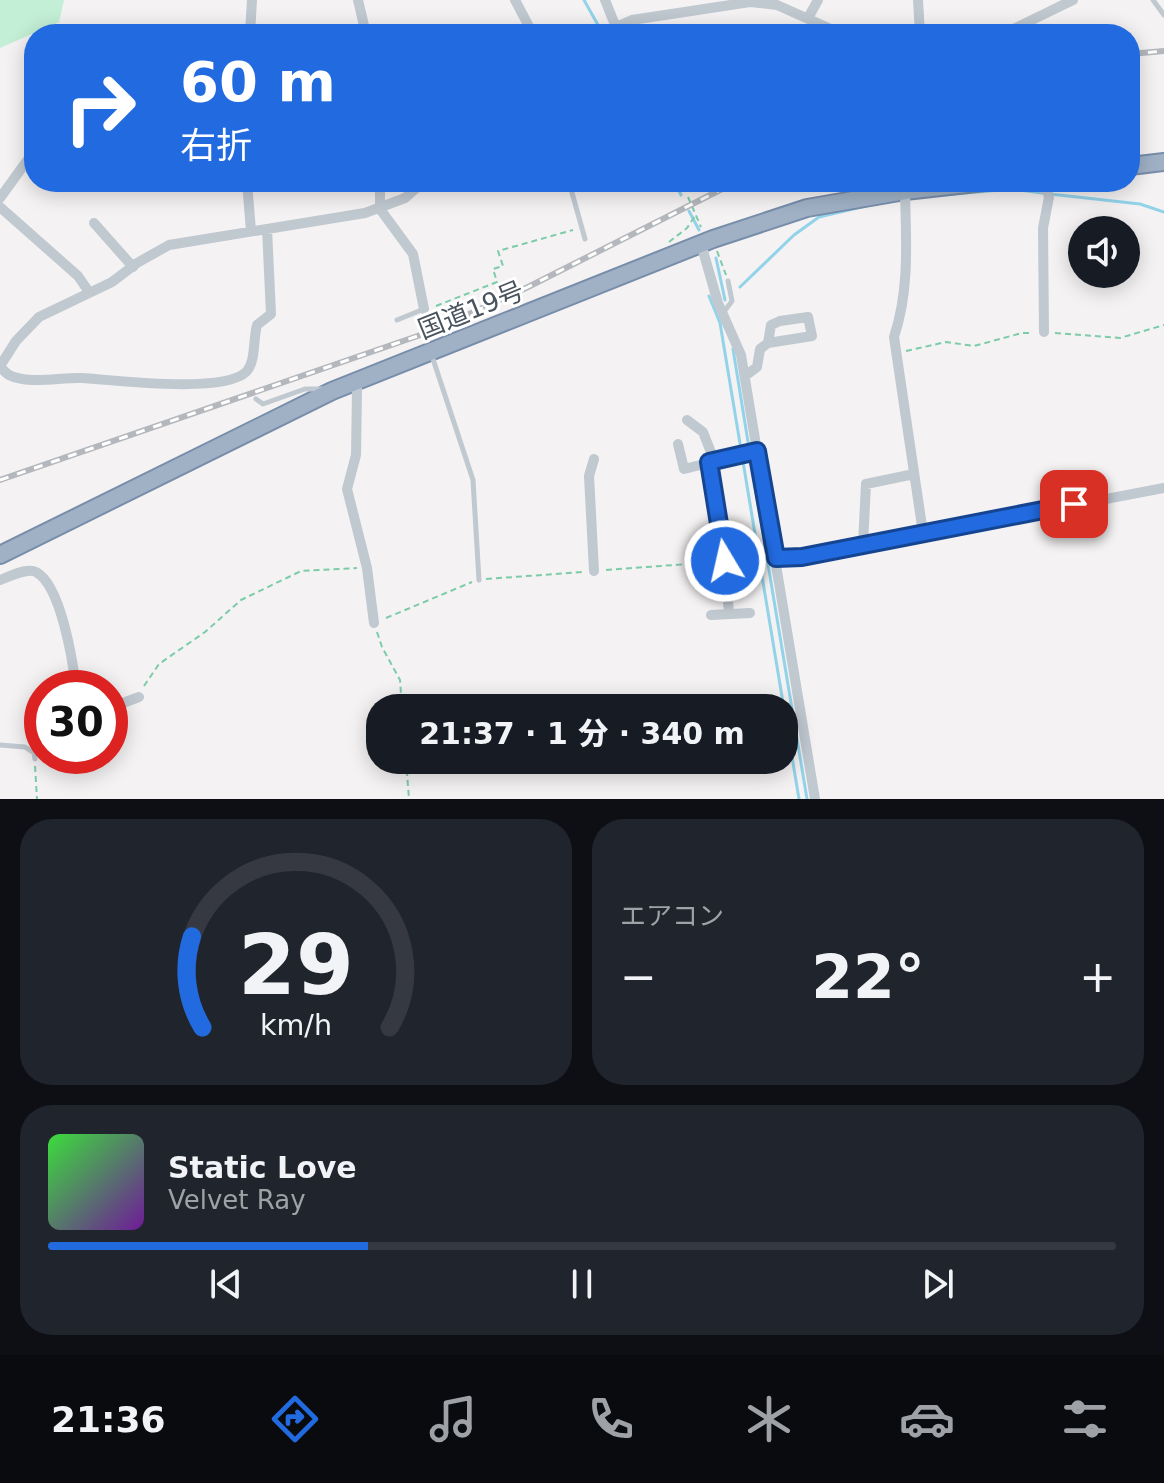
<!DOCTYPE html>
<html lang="ja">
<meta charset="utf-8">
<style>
body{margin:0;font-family:"DejaVu Sans","Noto Sans JP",sans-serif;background:#20242c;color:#f1f3f6;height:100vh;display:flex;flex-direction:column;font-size:30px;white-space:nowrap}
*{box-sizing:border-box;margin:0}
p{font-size:26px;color:#9ea1a6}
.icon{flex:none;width:44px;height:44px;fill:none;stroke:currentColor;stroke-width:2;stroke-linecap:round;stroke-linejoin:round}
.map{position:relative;height:799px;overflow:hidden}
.panel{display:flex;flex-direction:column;gap:20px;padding:20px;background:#0d0f14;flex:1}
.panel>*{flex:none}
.top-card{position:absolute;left:24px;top:24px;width:1116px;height:168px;border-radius:32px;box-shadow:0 4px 20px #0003;background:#216adf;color:#fff;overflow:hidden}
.fabs{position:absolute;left:1068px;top:216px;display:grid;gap:16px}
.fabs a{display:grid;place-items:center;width:72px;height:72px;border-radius:50%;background:#171b24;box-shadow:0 4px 20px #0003;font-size:40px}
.speed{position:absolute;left:24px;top:670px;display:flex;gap:16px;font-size:40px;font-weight:700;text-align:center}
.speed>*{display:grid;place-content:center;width:104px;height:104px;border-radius:50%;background:#171b24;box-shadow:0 4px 20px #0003;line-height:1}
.speed .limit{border:12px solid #d22;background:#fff;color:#111}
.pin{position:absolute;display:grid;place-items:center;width:68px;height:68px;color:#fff;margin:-34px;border-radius:16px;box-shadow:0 4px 12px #0006}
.me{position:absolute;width:88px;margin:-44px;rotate:351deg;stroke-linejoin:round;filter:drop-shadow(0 0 6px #0008)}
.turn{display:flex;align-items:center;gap:28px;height:168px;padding:0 24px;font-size:36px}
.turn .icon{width:104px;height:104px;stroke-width:2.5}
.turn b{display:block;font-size:56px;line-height:68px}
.big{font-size:60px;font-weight:800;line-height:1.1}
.panel .widget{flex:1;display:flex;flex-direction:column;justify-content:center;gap:12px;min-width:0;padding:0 28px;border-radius:32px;background:#20242c}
.panel .dial{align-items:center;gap:0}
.dial svg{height:208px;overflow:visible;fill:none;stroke:#363941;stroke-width:7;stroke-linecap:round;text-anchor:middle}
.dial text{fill:#f1f3f6;stroke:none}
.song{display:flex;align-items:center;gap:24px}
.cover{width:96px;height:96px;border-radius:12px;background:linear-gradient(135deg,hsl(120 70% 55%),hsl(280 70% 35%))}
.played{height:8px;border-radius:4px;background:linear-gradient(90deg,#216adf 30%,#363941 30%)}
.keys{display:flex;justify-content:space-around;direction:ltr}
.heat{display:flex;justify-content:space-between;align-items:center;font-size:44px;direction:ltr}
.panel .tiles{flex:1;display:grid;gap:20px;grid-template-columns:1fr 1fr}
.widget:last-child{grid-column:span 2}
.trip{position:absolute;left:366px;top:694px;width:432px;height:80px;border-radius:32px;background:#171b24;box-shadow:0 4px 20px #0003;font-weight:800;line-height:80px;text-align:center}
.dock{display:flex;height:128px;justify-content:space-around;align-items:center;background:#090b0e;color:#9ea1a6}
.dock .icon{width:56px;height:56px}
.dock .active{color:#216adf}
.dock b{font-size:36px;color:#f1f3f6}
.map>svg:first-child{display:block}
.green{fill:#c3efd6}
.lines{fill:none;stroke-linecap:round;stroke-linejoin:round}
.stream{stroke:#92d3ea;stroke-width:3}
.trunk-casing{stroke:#778daa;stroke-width:20}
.path{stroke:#7ccca9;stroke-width:2;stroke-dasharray:6 4;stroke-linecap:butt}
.service{stroke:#c0c8d0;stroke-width:5}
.minor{stroke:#c0c8d0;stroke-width:10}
.trunk{stroke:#a0b1c6;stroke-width:16}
.rail-casing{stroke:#b4b7bc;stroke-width:6}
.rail{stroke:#fff;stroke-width:3;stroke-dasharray:9;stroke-linecap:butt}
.route-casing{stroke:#154591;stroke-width:20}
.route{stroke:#216adf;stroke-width:14}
.labels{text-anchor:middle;stroke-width:6;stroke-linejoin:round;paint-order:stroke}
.street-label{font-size:26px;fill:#4a545f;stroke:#fff}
</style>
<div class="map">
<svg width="1164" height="799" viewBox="0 0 1164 799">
<rect width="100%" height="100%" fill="#f4f2f2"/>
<path class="green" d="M0 0H64L59 22 0 48Z"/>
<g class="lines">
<path class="stream" d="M584 0 598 25
M675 182 681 195
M1050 194 1140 204 1164 212
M930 196 1012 189 1042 193
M689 211 699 230
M716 258 725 300
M740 287 794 235 819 217 870 205
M709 296 720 323 799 799
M733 349 749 448
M750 456 807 799"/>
<g class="trunk-casing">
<path id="trunk" d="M1130 166 1164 162
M0 555 332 391 713 239 807 208 905 191 985 182"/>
</g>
<path class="path" d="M688 197 701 227
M669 242 687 228 695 216
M717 251 726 275
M436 306 497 282 493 269 503 266 498 251 573 230
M1055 333 1120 338 1164 325
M906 351 946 342 974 346 1022 333H1033
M737 560 763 559
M606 570 715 562
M486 579 583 572
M386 618 472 582
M377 632 382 647 400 680 402 708
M144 686 159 664 205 632 241 600 301 571 357 568
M110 717 120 714
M406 760 409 799
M35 766 37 799"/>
<path class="service" d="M1153 0 1164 15
M569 182 585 239
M723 313 732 301 728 281
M397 320 424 309
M432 356 473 480 479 580
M256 399 263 404 305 389H323
M0 745 25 747 34 753 35 759"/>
<path class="minor" d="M358 0 366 34
M515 0 533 34
M605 0 615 25
M918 0 920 34
M808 18 818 0
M250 34 252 0
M600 34 632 20 750 2 777 5 842 34
M1003 34 1073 0
M247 182 251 231
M380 182V209L413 254 424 309
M681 182 684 187
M1030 182 1047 191 1049 197 1043 228 1044 332
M905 191C906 240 910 289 894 337L923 533
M0 198 34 151
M0 207 78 276 89 292
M94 223 133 267
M701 244 718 303 741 355 815 799
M0 366 16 341 39 317 112 282 137 263 169 245 365 213 405 198 423 182
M0 366C2 369 6 373 9 375 29 385 60 377 82 378 114 380 223 394 246 372 256 362 253 339 257 325L271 314 267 229
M745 376 757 367 760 349 768 343 812 336 808 317 780 321 771 325 768 343
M354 382 357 389 356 455 347 489 367 568 374 623
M687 420 703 432 714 460
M678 444 684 469 757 451
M594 459 589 476 594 571
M709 462 725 561 729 614
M863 545 866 484 914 474
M776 558 802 557 1164 488
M0 580C9 577 27 567 36 572 61 585 73 662 76 688
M711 615 750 613
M110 703H123L139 697"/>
<use href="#trunk" class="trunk"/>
<g class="rail-casing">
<path id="rail" d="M1130 54 1164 51
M0 480 432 331 528 287 736 182"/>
</g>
<use href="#rail" class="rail"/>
</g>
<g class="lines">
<g class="route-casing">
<path id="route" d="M725 561 709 462 757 451 776 558 802 557 1074 504"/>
</g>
<use href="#route" class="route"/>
</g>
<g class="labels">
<g class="street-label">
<text transform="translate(471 310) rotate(-22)" y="9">国道19号</text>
</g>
</g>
</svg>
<div class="fabs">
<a><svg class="icon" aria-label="sound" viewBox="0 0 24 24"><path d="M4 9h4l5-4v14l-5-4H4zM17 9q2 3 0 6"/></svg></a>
</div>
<div class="speed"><div class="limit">30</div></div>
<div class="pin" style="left:1074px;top:504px;background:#d93025"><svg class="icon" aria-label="arrive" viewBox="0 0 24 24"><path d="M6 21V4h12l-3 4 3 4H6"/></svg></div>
<svg class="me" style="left:725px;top:561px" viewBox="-20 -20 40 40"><circle r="17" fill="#216adf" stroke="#fff" stroke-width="3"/><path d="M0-11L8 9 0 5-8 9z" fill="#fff"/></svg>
<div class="trip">21:37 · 1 分 · 340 m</div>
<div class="top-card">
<div class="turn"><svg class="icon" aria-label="right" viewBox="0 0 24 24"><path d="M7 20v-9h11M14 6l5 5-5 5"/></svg><div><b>60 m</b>右折</div></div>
</div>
</div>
<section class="panel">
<div class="tiles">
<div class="widget dial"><svg viewBox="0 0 100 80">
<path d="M14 69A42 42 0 1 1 86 69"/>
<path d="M14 69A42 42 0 0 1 10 34" stroke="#216adf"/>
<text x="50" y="56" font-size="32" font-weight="700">29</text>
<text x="50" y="72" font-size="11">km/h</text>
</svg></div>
<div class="widget"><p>エアコン</p>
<div class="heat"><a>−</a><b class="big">22°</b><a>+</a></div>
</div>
<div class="widget">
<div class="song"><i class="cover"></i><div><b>Static Love</b><p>Velvet Ray</p></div></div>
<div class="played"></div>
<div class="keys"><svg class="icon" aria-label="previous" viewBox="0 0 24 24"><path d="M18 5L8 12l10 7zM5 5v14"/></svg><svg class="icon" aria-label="pause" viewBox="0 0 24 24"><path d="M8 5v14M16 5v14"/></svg><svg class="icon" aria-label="next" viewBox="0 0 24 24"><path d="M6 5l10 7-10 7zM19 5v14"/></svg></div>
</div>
</div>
</section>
<nav class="dock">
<b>21:36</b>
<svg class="icon active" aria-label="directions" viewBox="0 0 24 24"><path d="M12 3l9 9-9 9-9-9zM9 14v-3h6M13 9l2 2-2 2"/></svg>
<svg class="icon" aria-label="music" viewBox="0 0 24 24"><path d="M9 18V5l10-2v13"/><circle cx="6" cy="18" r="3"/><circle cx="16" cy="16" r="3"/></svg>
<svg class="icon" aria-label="phone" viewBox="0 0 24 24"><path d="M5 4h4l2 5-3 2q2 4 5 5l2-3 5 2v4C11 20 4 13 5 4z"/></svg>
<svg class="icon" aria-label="climate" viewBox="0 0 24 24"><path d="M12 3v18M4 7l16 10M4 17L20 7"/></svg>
<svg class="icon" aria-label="car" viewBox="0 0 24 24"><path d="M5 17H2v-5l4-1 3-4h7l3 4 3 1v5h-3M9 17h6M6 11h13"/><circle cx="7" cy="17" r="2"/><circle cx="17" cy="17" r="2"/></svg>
<svg class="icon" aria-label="filters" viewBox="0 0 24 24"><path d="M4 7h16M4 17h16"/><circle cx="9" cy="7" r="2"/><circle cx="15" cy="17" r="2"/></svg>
</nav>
